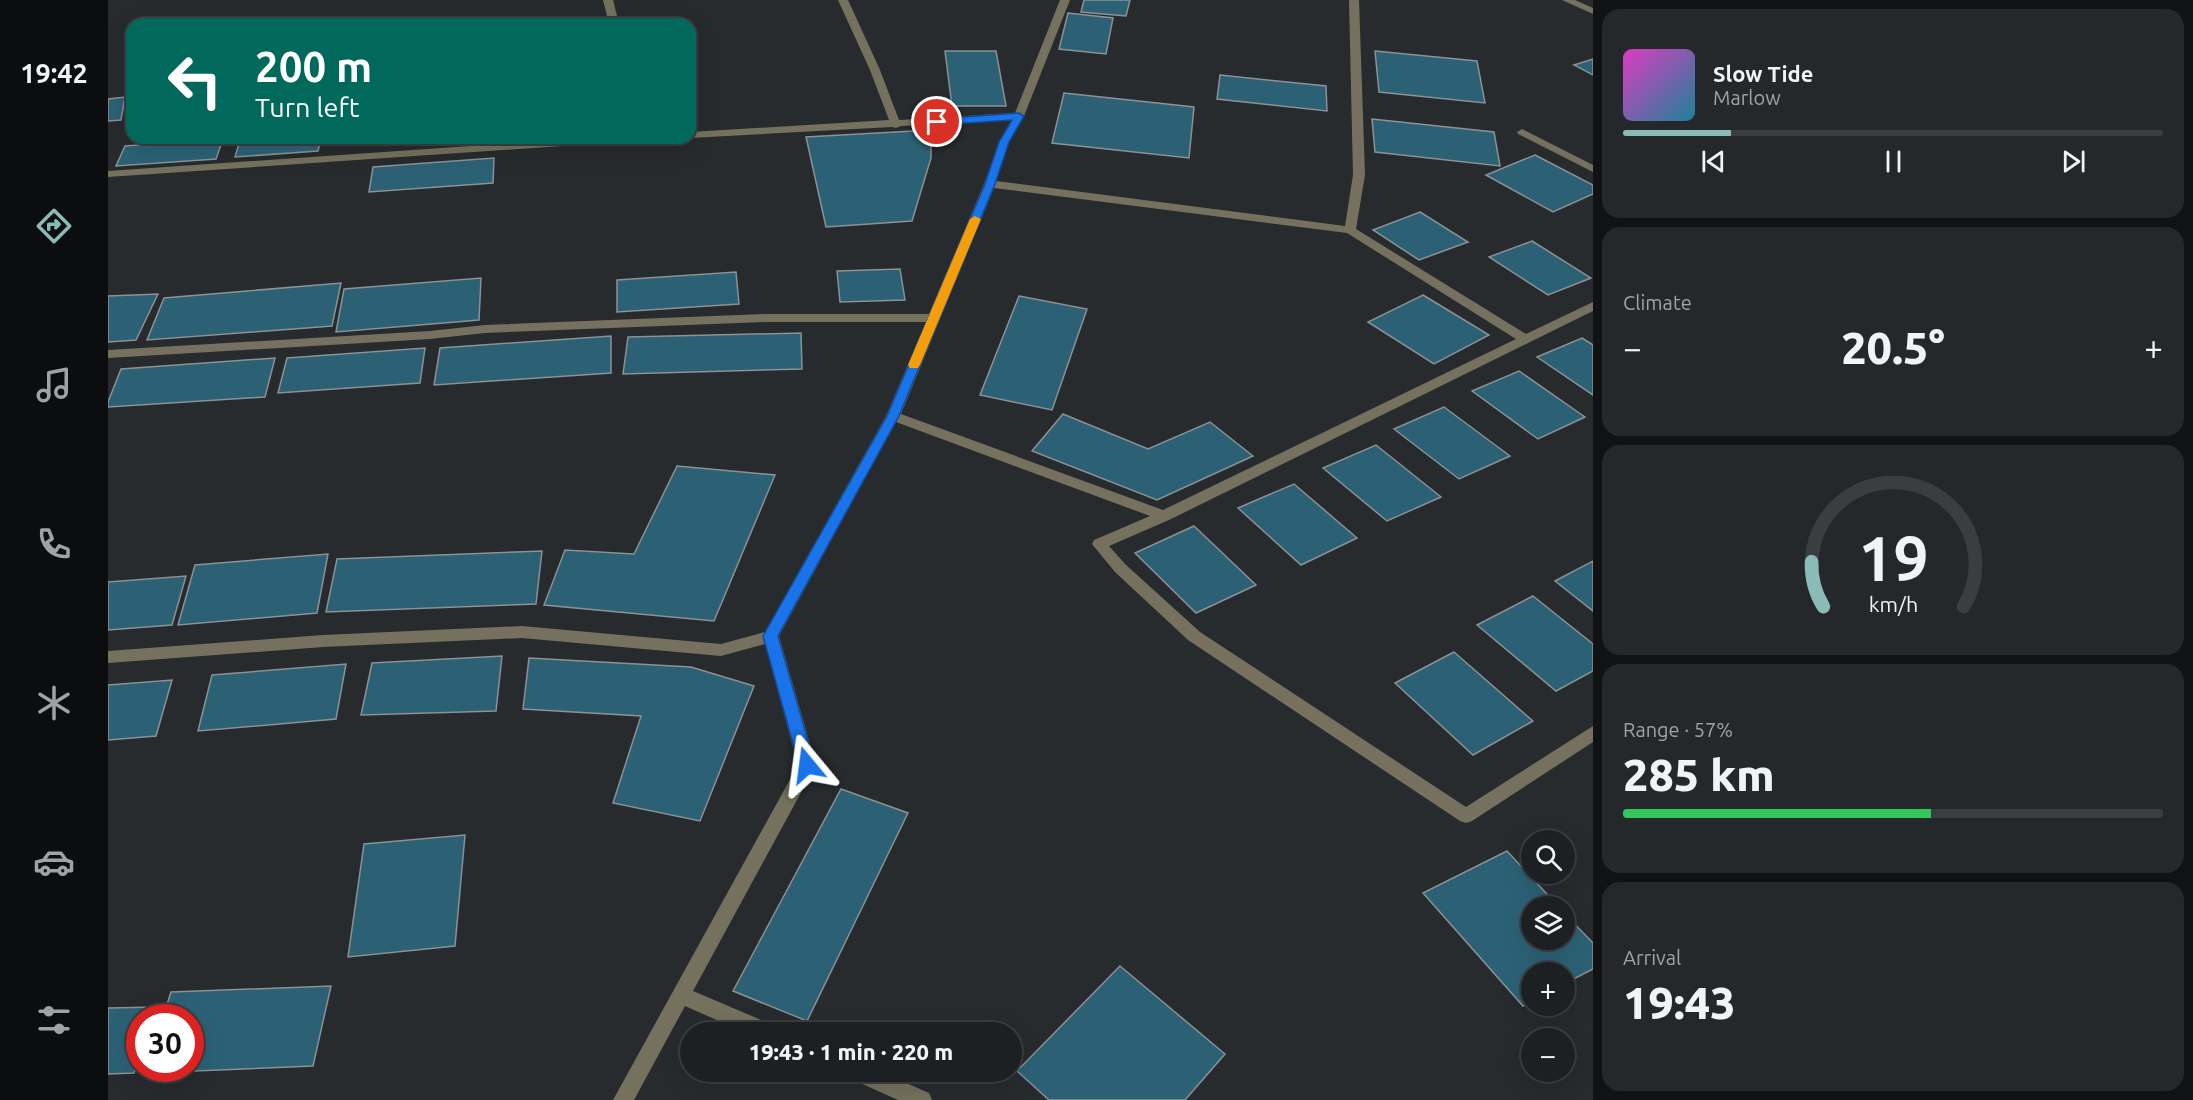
<!DOCTYPE html>
<meta charset="utf-8">
<style>
body{margin:0;font-family:Ubuntu,sans-serif;background:#25282a;color:#f1f3f6;height:100vh;display:flex;flex-direction:column;font-size:22px;white-space:nowrap}
*{box-sizing:border-box;margin:0}
p{font-size:20px;color:#a0a3a5}
.icon{flex:none;width:33px;height:33px;fill:none;stroke:currentColor;stroke-width:2;stroke-linecap:round;stroke-linejoin:round}
.map{position:relative;flex:1;overflow:hidden}
.sheet{display:flex;flex-direction:column;gap:9px;padding:9px;background:#101213;width:600px}
.sheet>*{flex:none}
.hud{position:absolute;left:18px;top:18px;width:570px;height:126px;border-radius:18px;box-shadow:0 6px 24px #0002,0 0 0 2px #3b3e40;background:#00695c;color:#fff;overflow:hidden}
.tools{position:absolute;left:1413px;top:830px;display:grid;gap:12px}
.tools a{display:grid;place-items:center;width:54px;height:54px;border-radius:50%;background:#1d2022;box-shadow:0 6px 24px #0002,0 0 0 2px #3b3e40;font-size:30px}
.speed{position:absolute;left:18px;top:1004px;display:flex;gap:12px;font-size:30px;font-weight:700;text-align:center}
.speed>*{display:grid;place-content:center;width:78px;height:78px;border-radius:50%;background:#1d2022;box-shadow:0 6px 24px #0002,0 0 0 2px #3b3e40;line-height:1}
.speed .limit{border:9px solid #d22;background:#fff;color:#111}
.pin{position:absolute;display:grid;place-items:center;width:51px;height:51px;color:#fff;margin:-26px;border:3px solid #fff;border-radius:50%;box-shadow:0 2px 6px #0007}
.me{position:absolute;width:66px;margin:-33px;rotate:344deg;stroke-linejoin:round;filter:drop-shadow(0 0 4px #0008)}
.turn{display:flex;align-items:center;gap:21px;height:126px;padding:0 30px;font-size:27px}
.turn .icon{width:78px;height:78px;stroke-width:2.5}
.turn b{display:block;font-size:42px;line-height:51px}
.big{font-size:45px;font-weight:800;line-height:1.1}
.sheet .widget{flex:1;display:flex;flex-direction:column;justify-content:center;gap:9px;min-width:0;padding:0 21px;border-radius:18px;background:#25282a}
.sheet .dial{align-items:center;gap:0}
.dial svg{height:156px;overflow:visible;fill:none;stroke:#3b3e40;stroke-width:7;stroke-linecap:round;text-anchor:middle}
.dial text{fill:#f1f3f6;stroke:none}
.song{display:flex;align-items:center;gap:18px}
.cover{width:72px;height:72px;border-radius:9px;background:linear-gradient(135deg,hsl(310 70% 55%),hsl(190 70% 35%))}
.played{height:6px;border-radius:3px;background:linear-gradient(90deg,#8bbbb9 20%,#3b3e40 20%)}
.keys{display:flex;justify-content:space-around;direction:ltr}
.heat{display:flex;justify-content:space-between;align-items:center;font-size:33px;direction:ltr}
.charge{height:9px;border-radius:4px;background:linear-gradient(90deg,#34c759 57%,#3b3e40 0)}
.trip{position:absolute;left:572px;top:1022px;width:342px;height:60px;border-radius:30px;background:#1d2022;box-shadow:0 6px 24px #0002,0 0 0 2px #3b3e40;font-weight:800;line-height:60px;text-align:center}
main{display:flex;flex:1;min-height:0}
.menu{display:flex;flex-direction:column;width:108px;justify-content:space-around;align-items:center;background:#0c0d0e;color:#a0a3a5}
.menu .icon{width:42px;height:42px}
.menu .active{color:#8bbbb9}
.menu b{font-size:27px;color:#f1f3f6}
.map>svg:first-child{display:block}
.building{fill:#2c6175;stroke:#8c9194;stroke-width:1.5}
.lines{fill:none;stroke-linecap:round;stroke-linejoin:round}
.minor{fill:#75715e;fill-rule:evenodd}
.route{fill:#1a73e8;stroke:#114b97;stroke-width:1.5}
.slow{fill:#f59e0b}
</style>
<main>
<nav class="menu">
<b>19:42</b>
<svg class="icon active" aria-label="directions" viewBox="0 0 24 24"><path d="M12 3l9 9-9 9-9-9zM9 14v-3h6M13 9l2 2-2 2"/></svg>
<svg class="icon" aria-label="music" viewBox="0 0 24 24"><path d="M9 18V5l10-2v13"/><circle cx="6" cy="18" r="3"/><circle cx="16" cy="16" r="3"/></svg>
<svg class="icon" aria-label="phone" viewBox="0 0 24 24"><path d="M5 4h4l2 5-3 2q2 4 5 5l2-3 5 2v4C11 20 4 13 5 4z"/></svg>
<svg class="icon" aria-label="climate" viewBox="0 0 24 24"><path d="M12 3v18M4 7l16 10M4 17L20 7"/></svg>
<svg class="icon" aria-label="car" viewBox="0 0 24 24"><path d="M5 17H2v-5l4-1 3-4h7l3 4 3 1v5h-3M9 17h6M6 11h13"/><circle cx="7" cy="17" r="2"/><circle cx="17" cy="17" r="2"/></svg>
<svg class="icon" aria-label="filters" viewBox="0 0 24 24"><path d="M4 7h16M4 17h16"/><circle cx="9" cy="7" r="2"/><circle cx="15" cy="17" r="2"/></svg>
</nav>
<div class="map">
<svg width="1485" height="1100" viewBox="0 0 1485 1100">
<rect width="100%" height="100%" fill="#272b2d"/>
<path class="building" d="M976 0H1022L1018 16 973 12Z
M960 13 1005 18 998 54 951 49Z
M837 51H888L898 106H844Z
M1267 51 1369 61 1377 103 1271 92Z
M1485 59V75L1466 65Z
M1112 75 1218 86 1219 111 1109 99Z
M956 93 1086 107 1081 158 944 143Z
M17 97 13 120 0 121V99Z
M1264 119 1386 132 1392 166 1267 152Z
M823 130V158L804 221 718 227 698 137Z
M156 138H213L210 151 127 157 132 140Z
M229 138H301V140L227 145Z
M115 139 108 159 8 166 17 146Z
M1427 155 1485 185V194L1445 212 1378 175Z
M386 158 385 183 261 192 265 167Z
M1312 212 1360 242 1311 260 1265 230Z
M1424 241 1483 278 1440 295 1381 257Z
M792 269 797 300 732 302 729 271Z
M628 272 631 304 509 312V280Z
M373 278 371 320 228 332 236 289Z
M233 283 224 326 39 340 56 298Z
M50 294 28 340 0 342V296Z
M1315 295 1381 335 1326 364 1260 322Z
M911 296 979 309 944 410 872 395Z
M693 333 694 369 515 374 520 337Z
M503 336V373L326 385 332 348Z
M1474 338 1485 345V395L1429 357Z
M317 348 312 383 170 393 179 358Z
M167 358 157 397 0 407V402L13 369Z
M1411 371 1477 417 1430 439 1364 391Z
M1336 407 1402 456 1351 479 1286 429Z
M955 414 1040 449 1102 422 1145 456 1049 500 924 451Z
M1268 445 1333 497 1279 521 1215 468Z
M569 466 667 475 606 621 436 605 457 550 526 554Z
M1186 484 1249 538 1193 565 1130 508Z
M1086 526 1148 585 1088 613 1027 553Z
M434 551 428 604 218 612 229 559Z
M220 554 209 613 70 625 87 565Z
M1485 561V611L1447 581Z
M78 576 64 625 0 630V582Z
M1425 596 1485 644V671L1448 691 1369 625Z
M1346 652 1425 721 1365 755 1287 683Z
M394 656 388 711 253 715 264 663Z
M421 658 583 667 646 686 592 821 505 803 533 716 415 709Z
M238 664 228 719 90 731 104 675Z
M64 680 48 736 0 740V685Z
M733 789 800 813 699 1021 625 991Z
M357 835 347 946 240 957 256 844Z
M1399 851 1450 906H1424V939H1456V913L1485 943V969L1456 984V972H1424V1002L1415 1006 1315 893Z
M1012 966 1117 1054 1077 1100H941L909 1071Z
M223 986 205 1066 38 1073 40 1068H82V1017H55L63 992Z
M48 1007 44 1017H32V1056L26 1073 0 1074V1008Z"/>
<g class="lines">
<path class="minor" d="M495 0H505L511 24H501Z
M730 0H740L772 70 791 120 907 113 952 0H962L916 116 901 142 888 181 1237 226 1245 175 1241 0H1251L1257 175 1248 229 1418 334 1485 302V311L1061 520 1001 546 1017 564 1092 632 1358 807 1485 726V742L1364 821 1358 823 1352 821 1080 640 1007 572 984 544 986 540 1042 516 788 422 671 636 708 765 585 991 665 1025 668 1032H636L577 1006 526 1100H505L690 765 657 644 613 656 414 638 215 647 0 663V651L215 635 414 626 613 644 657 632 778 416 818 322H659L377 333 322 339 0 358V350L322 331 377 325 659 314H821L876 184 891 142 904 120 793 126 788 128 784 127 582 138H581L582 132 781 120 762 70ZM886 188 1239 233 1408 339 1055 510 793 414Z
M1454 0H1467L1485 8V14Z
M1414 129 1485 165V172L1410 134 1409 132Z
M480 138H532L527 141 0 177V171Z
M738 1071H771L821 1093 824 1100H790L741 1078Z"/>
</g>
<path class="route" d="M911 113 916 116 901 142 887 184 791 416 670 636 707 765 705 770 699 772 694 770 691 765 655 636 779 416 877 184 891 142 904 120 829 125 824 122 829 119Z"/>
<path class="slow" d="M867 216 873 219 812 365 810 368H802L800 365 862 219Z"/>
</svg>
<div class="tools">
<a><svg class="icon" aria-label="search" viewBox="0 0 24 24"><circle cx="10" cy="10" r="6"/><path d="M15 15l6 6"/></svg></a>
<a><svg class="icon" aria-label="layers" viewBox="0 0 24 24"><path d="M12 4l9 5-9 5-9-5zM3 14l9 5 9-5"/></svg></a>
<a>+</a>
<a>−</a>
</div>
<div class="speed"><div class="limit">30</div></div>
<div class="pin" style="left:829px;top:122px;background:#d93025"><svg class="icon" aria-label="arrive" viewBox="0 0 24 24"><path d="M6 21V4h12l-3 4 3 4H6"/></svg></div>
<svg class="me" style="left:699px;top:765px" viewBox="-20 -20 40 40"><path d="M0-17L14 15 0 8-14 15z" fill="#1a73e8" stroke="#fff" stroke-width="4"/></svg>
<div class="trip">19:43 · 1 min · 220 m</div>
<div class="hud">
<div class="turn"><svg class="icon" aria-label="left" viewBox="0 0 24 24"><path d="M17 20v-9H6M10 6l-5 5 5 5"/></svg><div><b>200 m</b>Turn left</div></div>
</div>
</div>
<section class="sheet">
<div class="widget">
<div class="song"><i class="cover"></i><div><b>Slow Tide</b><p>Marlow</p></div></div>
<div class="played"></div>
<div class="keys"><svg class="icon" aria-label="previous" viewBox="0 0 24 24"><path d="M18 5L8 12l10 7zM5 5v14"/></svg><svg class="icon" aria-label="pause" viewBox="0 0 24 24"><path d="M8 5v14M16 5v14"/></svg><svg class="icon" aria-label="next" viewBox="0 0 24 24"><path d="M6 5l10 7-10 7zM19 5v14"/></svg></div>
</div>
<div class="widget"><p>Climate</p>
<div class="heat"><a>−</a><b class="big">20.5°</b><a>+</a></div>
</div>
<div class="widget dial"><svg viewBox="0 0 100 80">
<path d="M14 69A42 42 0 1 1 86 69"/>
<path d="M14 69A42 42 0 0 1 8 46" stroke="#8bbbb9"/>
<text x="50" y="56" font-size="32" font-weight="700">19</text>
<text x="50" y="72" font-size="11">km/h</text>
</svg></div>
<div class="widget"><p>Range · 57%</p><b class="big">285 km</b><div class="charge"></div></div>
<div class="widget"><p>Arrival</p><b class="big">19:43</b></div>
</section>
</main>
